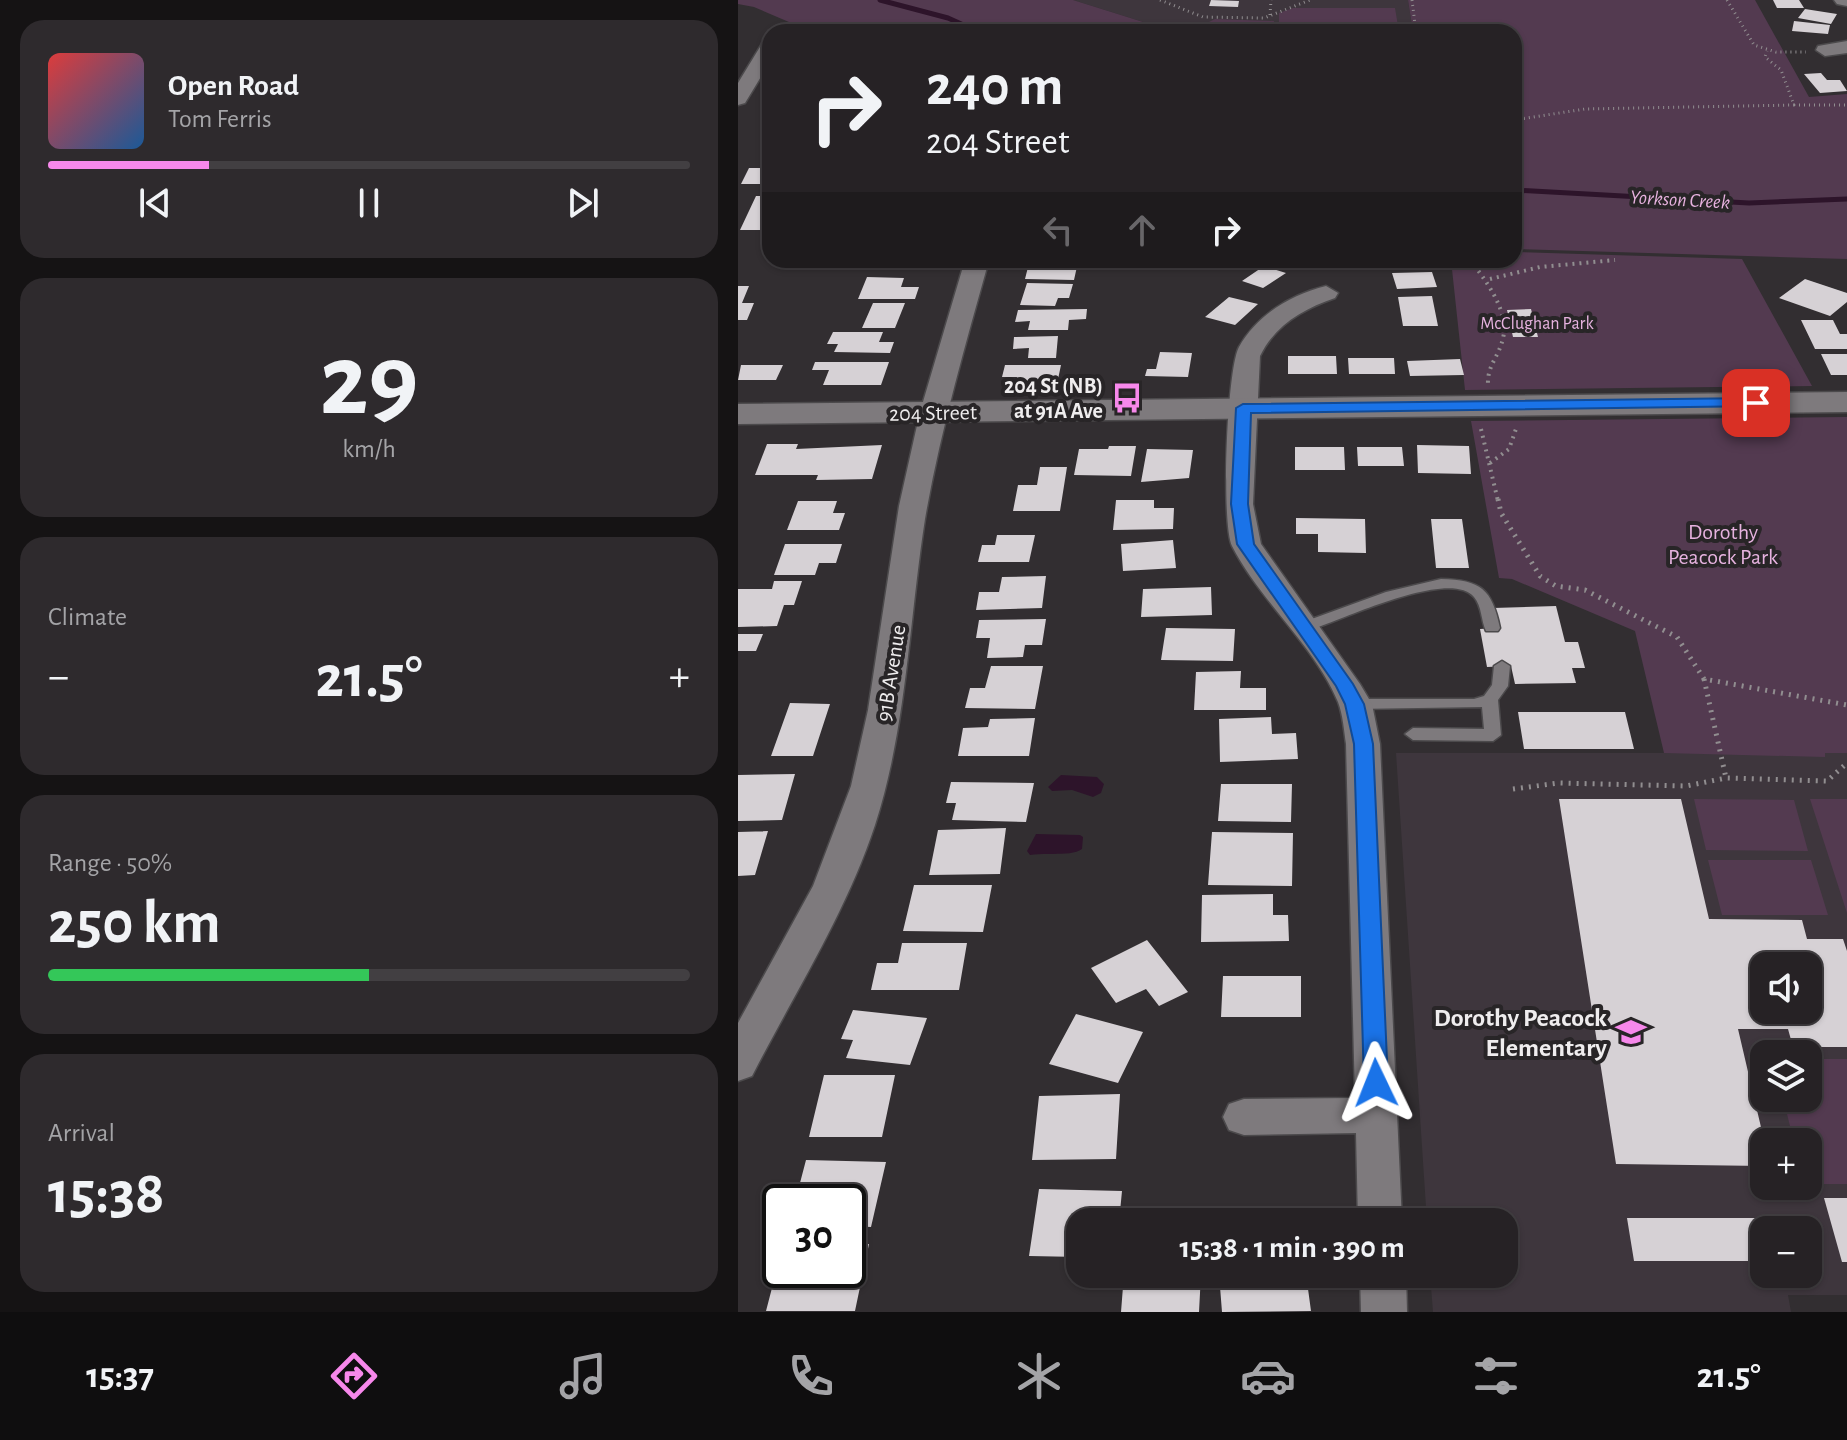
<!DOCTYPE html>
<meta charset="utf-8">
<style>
body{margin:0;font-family:"Alegreya Sans",sans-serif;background:#2e2a2d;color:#f1f3f6;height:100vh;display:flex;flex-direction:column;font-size:30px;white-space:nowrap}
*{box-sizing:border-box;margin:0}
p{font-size:26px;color:#a4a4a7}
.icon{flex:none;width:44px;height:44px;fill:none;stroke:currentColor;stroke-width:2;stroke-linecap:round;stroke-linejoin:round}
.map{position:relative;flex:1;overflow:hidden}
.details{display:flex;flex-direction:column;gap:20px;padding:20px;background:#151314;width:738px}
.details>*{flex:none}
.top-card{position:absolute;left:24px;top:24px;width:760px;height:244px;border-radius:24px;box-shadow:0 2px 6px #0004,0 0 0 2px #423f42;background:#262225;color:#f1f3f6;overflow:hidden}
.tools{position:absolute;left:1012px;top:952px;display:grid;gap:16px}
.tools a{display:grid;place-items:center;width:72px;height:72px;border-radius:16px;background:#262225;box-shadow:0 2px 6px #0004,0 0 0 2px #423f42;font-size:40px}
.speed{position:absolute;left:24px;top:1184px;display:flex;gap:16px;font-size:40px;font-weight:700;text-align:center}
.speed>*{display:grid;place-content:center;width:104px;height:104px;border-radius:50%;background:#262225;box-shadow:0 2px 6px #0004,0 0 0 2px #423f42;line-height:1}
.speed .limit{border:4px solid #111;border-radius:12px;background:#fff;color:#111}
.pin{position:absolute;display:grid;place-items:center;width:68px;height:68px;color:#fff;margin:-34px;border-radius:16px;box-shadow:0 4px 12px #0006}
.me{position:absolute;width:88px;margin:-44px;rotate:358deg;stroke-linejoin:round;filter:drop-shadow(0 0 6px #0008)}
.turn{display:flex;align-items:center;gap:28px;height:168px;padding:0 32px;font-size:36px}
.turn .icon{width:104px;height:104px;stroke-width:2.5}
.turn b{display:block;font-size:56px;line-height:68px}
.lanes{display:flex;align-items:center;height:76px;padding:0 32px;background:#0003;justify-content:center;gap:40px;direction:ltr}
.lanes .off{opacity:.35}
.big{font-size:60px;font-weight:600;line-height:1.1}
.details .tile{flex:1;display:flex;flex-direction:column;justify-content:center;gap:12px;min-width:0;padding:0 28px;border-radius:24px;background:#2e2a2d}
.details .dial{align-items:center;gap:0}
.dial b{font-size:104px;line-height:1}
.song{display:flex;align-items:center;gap:24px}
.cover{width:96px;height:96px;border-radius:12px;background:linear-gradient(135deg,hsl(0 70% 55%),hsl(210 70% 35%))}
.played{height:8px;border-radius:4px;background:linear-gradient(90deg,#f788eb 25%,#423f42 25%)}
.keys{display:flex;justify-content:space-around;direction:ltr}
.heat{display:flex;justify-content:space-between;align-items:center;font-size:44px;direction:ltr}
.charge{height:12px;border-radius:6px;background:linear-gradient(90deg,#34c759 50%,#423f42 0)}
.trip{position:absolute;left:328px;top:1208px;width:452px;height:80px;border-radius:24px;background:#262225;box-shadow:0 2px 6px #0004,0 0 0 2px #423f42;font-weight:600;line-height:80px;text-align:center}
.tab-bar{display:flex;height:128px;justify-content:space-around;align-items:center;background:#0f0e0f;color:#a4a4a7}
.tab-bar .icon{width:56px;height:56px}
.tab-bar .active{color:#f788eb}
.tab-bar b{font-size:36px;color:#f1f3f6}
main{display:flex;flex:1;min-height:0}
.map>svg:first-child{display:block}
.built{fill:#3e363d;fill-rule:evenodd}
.green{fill:#533a50}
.water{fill:#2d142a}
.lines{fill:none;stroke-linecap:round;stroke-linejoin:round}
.stream{stroke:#2d142a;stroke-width:5}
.building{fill:#d6d1d5;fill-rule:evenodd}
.service-casing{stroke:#4c4a4c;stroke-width:3}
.minor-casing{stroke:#4c4a4c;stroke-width:3}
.tertiary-casing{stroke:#4c4a4c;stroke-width:3}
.path-far2{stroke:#918e90;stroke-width:3;stroke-dasharray:1 4;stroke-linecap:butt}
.path-far1{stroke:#918e90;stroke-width:4;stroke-dasharray:2 5;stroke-linecap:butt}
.path{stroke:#918e90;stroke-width:5;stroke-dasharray:2 6;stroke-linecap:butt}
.service{fill:#7e7a7d;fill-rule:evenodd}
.minor{fill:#7e7a7d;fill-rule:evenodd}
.tertiary{fill:#7e7a7d;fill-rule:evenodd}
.route{fill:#1a73e8;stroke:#114b97;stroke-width:2}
.labels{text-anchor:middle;stroke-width:8;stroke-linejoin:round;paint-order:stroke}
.far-park-label{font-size:18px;fill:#e6b2df;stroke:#282527}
.far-water-label{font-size:20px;font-style:italic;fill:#e6b1de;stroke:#282527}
.poi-label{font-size:22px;font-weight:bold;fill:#efedee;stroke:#282527;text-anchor:end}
.street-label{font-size:22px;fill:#efedee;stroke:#282527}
.park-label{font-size:22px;fill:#e6b2df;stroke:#282527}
.near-poi-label{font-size:26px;font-weight:bold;fill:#efedee;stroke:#282527;text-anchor:end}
</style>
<main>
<section class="details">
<div class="tile">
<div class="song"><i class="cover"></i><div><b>Open Road</b><p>Tom Ferris</p></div></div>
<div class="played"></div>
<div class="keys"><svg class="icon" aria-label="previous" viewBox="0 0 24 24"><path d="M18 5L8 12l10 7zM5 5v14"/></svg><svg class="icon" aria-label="pause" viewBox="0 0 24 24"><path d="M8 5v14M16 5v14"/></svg><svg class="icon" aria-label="next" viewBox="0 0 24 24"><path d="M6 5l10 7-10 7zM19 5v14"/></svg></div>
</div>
<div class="tile dial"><b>29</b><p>km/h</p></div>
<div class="tile"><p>Climate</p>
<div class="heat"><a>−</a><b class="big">21.5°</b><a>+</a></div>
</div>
<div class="tile"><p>Range · 50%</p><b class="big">250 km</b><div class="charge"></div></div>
<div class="tile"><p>Arrival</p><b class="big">15:38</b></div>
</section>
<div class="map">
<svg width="1109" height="1312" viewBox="0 0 1109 1312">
<rect width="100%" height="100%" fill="#322e31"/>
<path class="built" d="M335 0H670L675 32H437Z
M658 753H1109V1295H1050L1053 1312H695L692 1274H766V1222H689ZM1026 966H1070V1010H1026ZM1026 1054H1070V1098H1026ZM1026 1142H1070V1186H1026ZM1026 1230H1070V1274H1026Z"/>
<path class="green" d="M0 0H335L437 32H62L65 28 16 7 0 4Z
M670 0H1017L1071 97 1109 94V259L776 249V32H675Z
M555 8H657L661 32H541V13Z
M477 19 536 21 535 32H470L461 27Z
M776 252 1004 259 1074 386 727 390 713 260H776Z
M1109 417V753H1087V757L926 753 897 631 774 579 761 578 733 421Z
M956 799 1056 800 1070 851 968 850Z
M1072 799H1109V913Z
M970 860H1073L1090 915H984Z
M1070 1059H1109V1184H1070V1142H1056L1045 1098H1070Z"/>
<path class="water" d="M323 775 359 777 366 784 363 793 355 797 334 790 314 791 310 787Z
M298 834 342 835 345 837 344 849C333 857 308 852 292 855L289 851Z"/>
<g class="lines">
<path class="stream" d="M142 0 210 18 241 32
M776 190 1011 203 1109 199"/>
</g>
<path class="building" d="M473 0 501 1 500 7 471 6Z
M1035 0H1061L1066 8H1039Z
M1067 9 1099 14 1093 24 1060 18Z
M1056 21 1092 25 1090 34 1054 31Z
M1083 73 1089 80H1102L1109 91 1082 93 1066 74Z
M11 168H32V184H3Z
M18 196H32V230H2Z
M137 260H166L162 270H133Z
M413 260H449V265L412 266Z
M300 262H340L336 280 287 279 290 267 298 268Z
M526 266 548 273 525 288 504 281Z
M694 272 699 287 659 289 654 273Z
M129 277 166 278 163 287H181L177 299H120Z
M1067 279 1109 293V302L1092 316 1041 298Z
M289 283 335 284 331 298H320L317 306 282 305Z
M0 286H11L4 303H16L9 320H0Z
M694 296 700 326H665L660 297Z
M491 297 520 304 497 325 467 317Z
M135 303H167L157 328H124Z
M349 309 348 319 331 320 330 330H290L292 321 277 322 280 310Z
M793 309 800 337H775L769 310Z
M1063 320H1095L1102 334H1109V349H1077Z
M95 332H145L141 342H156L152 353 96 352 100 344H89Z
M320 336 318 358H290L291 348 275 349 276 337Z
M422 352 454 353 450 377 407 376 409 369H418Z
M1083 354H1109V375H1093Z
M550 356H598L599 374H550Z
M610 358H656L657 374H611Z
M722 359 726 375 672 376 669 361Z
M77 362H151L143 385H85L91 370H74Z
M3 365H45L38 380H0Z
M267 365H323L319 384 278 383 279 377H264Z
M29 444H60L58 449 144 445 134 479 78 480 80 475H17Z
M679 445 731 446 733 474 680 473Z
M371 446H398L393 476 336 475 341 449H370Z
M557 447H606L607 470H557Z
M619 447H664L666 466H620Z
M409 449 455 450 451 478 403 482Z
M302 467H329L322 511H275L280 485H299Z
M378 500H416V508H436L435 529 375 530Z
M60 501H99L95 513H107L101 530H49Z
M558 518 627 519 628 553 580 552V534H558Z
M693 519H724L731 568H698Z
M259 535H297L291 562H240L244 545H257Z
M435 540 438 568 385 571 383 544Z
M47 544H104L98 563H81L77 575H36Z
M308 576 304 608 238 610 241 592H261L264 577Z
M36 581H64L56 605H46L39 626 0 627V589H34Z
M473 587 474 615 403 617 405 589Z
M818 606 827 642H840L847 668H834L838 683 777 684 773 666 749 667 742 629 759 628 755 608Z
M308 619 304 645H287L285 657 249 658 252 638H238L241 620Z
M428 628 497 629 495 661 423 660Z
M0 634H25L18 651H0Z
M253 666H305L297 709 227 708 232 688H247Z
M503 671 502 688H528V710H456L458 672Z
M52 703 92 704 75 756H33Z
M780 712H887L896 749H786Z
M533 717 534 734 558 733 560 759 482 762 481 719Z
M297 718 291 756H220L225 728 250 727 252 719Z
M57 774 44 820 0 821V775Z
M213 782 296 783 288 822 214 820 218 803H208Z
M483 784H554L553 822 480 821Z
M821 799H943L971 919 1064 920 1069 939H1105L1109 951V1047H1055L1050 1029H1000L1026 1140V1166L878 1164ZM1026 966H1070V1010H1026Z
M268 828 262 874 191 875 200 830Z
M30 831 17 875 0 876V832Z
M474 832 555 833 554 886 470 885Z
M176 885H254L245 932 165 931Z
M535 894V915H550L551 941 463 942 464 895Z
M409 940 450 992 421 1006 408 989 378 1003 353 968Z
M164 943H229L221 990H133L139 963H160Z
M485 976H563V1017H483Z
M115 1010 189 1018 172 1065 108 1058 115 1040 103 1039Z
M338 1014 405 1032 380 1083 311 1064Z
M86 1075H157L144 1137H71Z
M382 1094 378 1159 294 1160 301 1096Z
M68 1160 148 1162 133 1227 110 1226V1202H57Z
M301 1189 384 1191 381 1222H342V1257L291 1256Z
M1086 1198H1109V1262H1104Z
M889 1218H1038L1040 1230H1026V1261H896Z
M110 1244H131L117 1311H28L41 1261 42 1270H110Z
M386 1274H463L461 1312H383Z
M481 1274H568L573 1311 484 1312Z"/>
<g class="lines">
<g class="service-casing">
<path id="service" d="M703 579C743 580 754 589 762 628L760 631H748C743 621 744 606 736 597 711 567 598 623 566 632L558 627 560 624 648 592Z
M764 661 772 666 770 686 760 700 763 735 755 741 675 740 667 734 675 728 746 729 744 707 617 709 609 704 617 699H736L746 696 754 685 756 666Z"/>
</g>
<g class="minor-casing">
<path id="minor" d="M1096 0H1109V6L1099 4Z
M32 40V62L7 103 0 105V83L25 42Z
M1109 41V53L1087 56 1078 50 1080 46Z
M227 260H251C227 346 202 432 187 519 171 621 169 726 137 825 108 913 56 994 14 1076L0 1081V1023L75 886 113 786 130 710 161 506 182 412Z
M588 286 600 293 597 298C565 309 537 325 522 356L515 504 523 544 622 684 634 704 642 744 664 1222H620L618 1133 506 1135 491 1130 485 1117 491 1104 506 1099 617 1098 608 744C606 731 605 715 600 702 576 645 522 601 494 546 483 523 489 369 501 347 519 315 552 295 588 286Z
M622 1274H668L669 1312H623Z"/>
</g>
<g class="tertiary-casing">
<path id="tertiary" d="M1109 392V412L0 424V404Z"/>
</g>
<path class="path-far2" d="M422 0 465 17 526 18 572 0
M674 0 678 32
M989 0 1016 45 1038 52H1068
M532 15 533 0
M1056 105H1109
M776 120 847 109 1056 105 1043 70 1027 57 1029 51"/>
<path class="path-far1" d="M732 260C747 279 772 312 765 338 761 357 749 365 750 385
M752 279 802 267 877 260
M743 429 760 501
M752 463 771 449 779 426"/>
<path class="path" d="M760 499 763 513 802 576 818 586 847 590 939 637 966 679 1109 705
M966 679 988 778
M775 789 821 783 948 786 988 778 1089 781 1109 763"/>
<use href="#service" class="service"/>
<use href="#minor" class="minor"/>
<use href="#tertiary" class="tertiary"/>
</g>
<path class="route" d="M1018 398 1024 400V406L513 413 510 504 516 544 615 684 626 704 635 744 650 1083 646 1090 638 1093 629 1090 626 1083 616 744 607 704 598 686 499 544 493 504 498 408 505 404Z"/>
<defs>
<g id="bus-bare" transform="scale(2.4)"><path d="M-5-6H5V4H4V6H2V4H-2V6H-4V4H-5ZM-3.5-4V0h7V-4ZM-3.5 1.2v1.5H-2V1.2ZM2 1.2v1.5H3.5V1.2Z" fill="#f788eb" stroke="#282527" stroke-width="2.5" paint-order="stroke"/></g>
<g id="school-bare" transform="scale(2.4)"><path d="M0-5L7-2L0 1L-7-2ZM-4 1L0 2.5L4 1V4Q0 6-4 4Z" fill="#f788eb" stroke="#282527" stroke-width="2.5" paint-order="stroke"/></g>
</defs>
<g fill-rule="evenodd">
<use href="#bus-bare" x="389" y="398"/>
<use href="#school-bare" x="893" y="1032"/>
</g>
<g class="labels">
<g class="far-park-label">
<text x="799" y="329">McClughan Park</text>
</g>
<g class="far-water-label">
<text transform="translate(942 199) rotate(3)" y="7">Yorkson Creek</text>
</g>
<g class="poi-label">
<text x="365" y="393">204 St (NB)<tspan x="365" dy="25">at 91A Ave</tspan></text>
</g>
<g class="street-label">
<text transform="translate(195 412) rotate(-1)" y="8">204 Street</text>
<text transform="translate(152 673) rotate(-81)" y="8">91B Avenue</text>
</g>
<g class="park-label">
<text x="985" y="539">Dorothy<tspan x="985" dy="25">Peacock Park</tspan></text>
</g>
<g class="near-poi-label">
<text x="869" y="1026">Dorothy Peacock<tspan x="869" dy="30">Elementary</tspan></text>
</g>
</g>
</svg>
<div class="tools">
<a><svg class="icon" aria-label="sound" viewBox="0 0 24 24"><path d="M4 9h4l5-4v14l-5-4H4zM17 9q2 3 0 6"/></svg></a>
<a><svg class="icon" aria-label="layers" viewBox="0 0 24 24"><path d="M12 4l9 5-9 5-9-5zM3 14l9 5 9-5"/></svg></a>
<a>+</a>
<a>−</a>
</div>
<div class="speed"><div class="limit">30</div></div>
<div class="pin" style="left:1018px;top:403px;background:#d93025"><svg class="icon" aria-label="arrive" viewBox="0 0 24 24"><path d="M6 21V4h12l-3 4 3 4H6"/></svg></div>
<svg class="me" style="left:638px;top:1083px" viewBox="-20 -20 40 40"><path d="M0-17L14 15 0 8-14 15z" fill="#1a73e8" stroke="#fff" stroke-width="4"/></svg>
<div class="trip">15:38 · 1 min · 390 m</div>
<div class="top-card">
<div class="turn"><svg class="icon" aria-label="right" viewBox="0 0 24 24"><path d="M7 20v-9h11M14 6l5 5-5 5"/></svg><div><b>240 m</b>204 Street</div></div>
<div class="lanes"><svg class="icon off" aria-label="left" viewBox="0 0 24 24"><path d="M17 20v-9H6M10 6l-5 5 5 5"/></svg><svg class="icon off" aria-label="ahead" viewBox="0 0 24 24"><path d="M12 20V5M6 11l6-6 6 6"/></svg><svg class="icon" aria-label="right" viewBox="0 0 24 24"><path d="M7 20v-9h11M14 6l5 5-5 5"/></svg></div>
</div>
</div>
</main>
<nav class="tab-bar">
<b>15:37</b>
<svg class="icon active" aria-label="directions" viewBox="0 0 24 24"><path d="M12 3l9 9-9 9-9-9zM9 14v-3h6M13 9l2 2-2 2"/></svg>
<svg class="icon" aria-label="music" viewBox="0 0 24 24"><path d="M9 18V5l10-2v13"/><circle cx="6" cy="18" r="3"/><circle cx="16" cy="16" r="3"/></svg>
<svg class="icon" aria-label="phone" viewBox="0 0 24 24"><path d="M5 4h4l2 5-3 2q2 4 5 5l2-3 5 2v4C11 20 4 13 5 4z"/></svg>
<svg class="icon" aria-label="climate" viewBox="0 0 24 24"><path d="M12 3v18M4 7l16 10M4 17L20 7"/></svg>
<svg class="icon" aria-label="car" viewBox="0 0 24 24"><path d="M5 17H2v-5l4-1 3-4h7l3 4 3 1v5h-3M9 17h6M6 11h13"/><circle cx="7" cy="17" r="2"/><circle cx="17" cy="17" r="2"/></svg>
<svg class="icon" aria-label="filters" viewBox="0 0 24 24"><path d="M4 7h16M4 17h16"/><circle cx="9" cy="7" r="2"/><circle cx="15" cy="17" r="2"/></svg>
<b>21.5°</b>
</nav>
